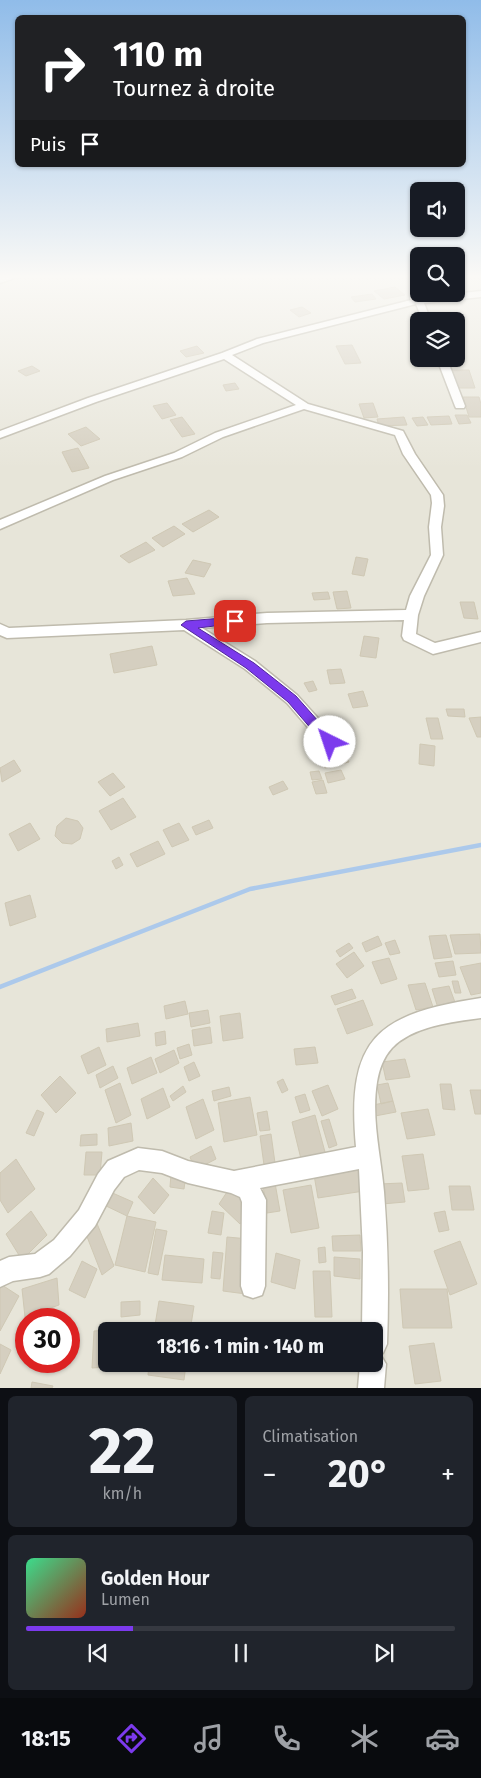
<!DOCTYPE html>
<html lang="fr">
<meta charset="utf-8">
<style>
body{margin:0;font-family:"Fira Sans",sans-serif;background:#20242c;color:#f1f3f6;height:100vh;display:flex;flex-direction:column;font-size:19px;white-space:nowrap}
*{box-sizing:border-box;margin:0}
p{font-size:16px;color:#9ea1a6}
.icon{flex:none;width:28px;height:28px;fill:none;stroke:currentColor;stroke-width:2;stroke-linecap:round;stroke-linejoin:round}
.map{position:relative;height:1388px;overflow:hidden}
.sheet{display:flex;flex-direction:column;gap:8px;padding:8px;background:#0d0f14;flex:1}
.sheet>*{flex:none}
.top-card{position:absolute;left:15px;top:15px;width:451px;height:152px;border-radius:8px;box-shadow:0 1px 4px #0004;background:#202124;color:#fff;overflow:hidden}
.fabs{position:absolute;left:410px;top:182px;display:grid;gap:10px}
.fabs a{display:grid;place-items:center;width:55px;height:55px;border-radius:8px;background:#171b24;box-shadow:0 1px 4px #0004;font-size:25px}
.speed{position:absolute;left:15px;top:1308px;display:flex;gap:10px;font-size:25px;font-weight:700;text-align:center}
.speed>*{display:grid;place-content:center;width:65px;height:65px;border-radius:50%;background:#171b24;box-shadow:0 1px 4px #0004;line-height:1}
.speed .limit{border:8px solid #d22;background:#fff;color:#111}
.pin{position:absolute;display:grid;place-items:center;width:42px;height:42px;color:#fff;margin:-21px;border-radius:10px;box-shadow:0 2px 8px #0006}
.me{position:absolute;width:55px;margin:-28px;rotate:319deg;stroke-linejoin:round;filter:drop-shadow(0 0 4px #0008)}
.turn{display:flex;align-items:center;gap:18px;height:105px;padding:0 15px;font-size:22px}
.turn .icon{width:65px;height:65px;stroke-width:2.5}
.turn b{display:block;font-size:35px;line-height:42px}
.then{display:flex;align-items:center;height:48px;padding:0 15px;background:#0003;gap:10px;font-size:19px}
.big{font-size:38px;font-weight:700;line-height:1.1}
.sheet .tile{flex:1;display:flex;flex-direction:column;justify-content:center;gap:8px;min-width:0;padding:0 18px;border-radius:8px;background:#20242c}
.sheet .dial{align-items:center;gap:0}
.dial b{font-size:65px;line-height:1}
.song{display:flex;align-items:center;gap:15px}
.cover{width:60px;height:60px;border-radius:8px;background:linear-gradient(135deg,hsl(150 70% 55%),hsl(10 70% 35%))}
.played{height:5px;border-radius:2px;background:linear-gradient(90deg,#7c3aed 25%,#363941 25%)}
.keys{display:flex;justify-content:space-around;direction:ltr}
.heat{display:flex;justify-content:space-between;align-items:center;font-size:28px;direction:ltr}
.sheet .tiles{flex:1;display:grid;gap:8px;grid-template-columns:1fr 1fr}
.tile:last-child{grid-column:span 2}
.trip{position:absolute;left:98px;top:1322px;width:285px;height:50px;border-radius:8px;background:#171b24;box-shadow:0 1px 4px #0004;font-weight:700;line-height:50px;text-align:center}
.tabs{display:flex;height:80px;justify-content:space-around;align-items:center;background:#090b0e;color:#9ea1a6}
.tabs .icon{width:35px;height:35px}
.tabs .selected{color:#7c3aed}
.tabs b{font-size:22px;color:#f1f3f6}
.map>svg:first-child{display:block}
.residential{fill:#e7e5d9;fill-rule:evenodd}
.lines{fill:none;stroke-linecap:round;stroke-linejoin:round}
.stream{stroke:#acc9eb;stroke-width:4.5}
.building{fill:#d5cfc0;stroke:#cfc8b4}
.street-casing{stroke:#bfbbad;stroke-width:3}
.street{fill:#fff;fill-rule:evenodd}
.route{fill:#7c3aed;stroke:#51269a}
</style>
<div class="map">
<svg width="481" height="1388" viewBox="0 0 481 1388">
<rect width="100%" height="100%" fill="#f4f2ea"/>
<path class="residential" d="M0 275H419V294H456V275H481V1388H0ZM419 321H456V359H419ZM26 1319H69V1361H26ZM106 1331H374V1364H106Z"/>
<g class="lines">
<path class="stream" d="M0 987 250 889 481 845"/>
</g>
<path class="building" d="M395 287 405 295 384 299 374 291Z
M372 294 376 299 355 302 351 297Z
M302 307 311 313 299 317 290 310Z
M352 345 361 363 345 364 336 346Z
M197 346 204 353 186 357 180 351Z
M32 366 40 371 26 376 18 371Z
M452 370H469L475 388H457Z
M235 383 239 389 226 391 223 385Z
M463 397H479L481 404V417H469Z
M167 403 176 415 162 419 153 406Z
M373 403 378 417 364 418 359 404Z
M455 415H467L471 423 459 424Z
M449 416 452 424 431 425 427 417Z
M182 417 195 434 182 437 170 420Z
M404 417 407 425 379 426 377 419Z
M423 417 428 425 417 426 412 418Z
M86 427 100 439 81 446 68 434Z
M78 448 89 468 72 472 62 452Z
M209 510 219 517 193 532 182 524Z
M174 526 185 534 163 547 152 538Z
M146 542 155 550 129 563 120 556Z
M356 557 368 559 364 576 352 574Z
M193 560 211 564 204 577 185 573Z
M187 578 195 594 173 596 168 581Z
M347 591 351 608 337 609 333 592Z
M328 592 330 599 314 600 312 593Z
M460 602H474L478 619 464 618Z
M364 636 379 638 376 658 360 656Z
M152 646 157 665 114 673 110 654Z
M341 669 345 683 330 684 327 670Z
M313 681 317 690 309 692 304 683Z
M363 691 368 706 353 708 348 694Z
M446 709H464L465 717 448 716Z
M481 717V737H477L469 718Z
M426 718H438L443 739H431Z
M420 744 435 746 434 766 419 764Z
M346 756 349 762 325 768 322 763Z
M14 760 21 771 2 782 0 768Z
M341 770 345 779 328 783 325 773Z
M319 771 322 779 312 780 310 772Z
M113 773 125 787 110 796 98 782Z
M323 780 327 793 316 794 312 782Z
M283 781 288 789 273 795 269 787Z
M123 798 136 817 111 830 99 811Z
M66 818 78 821 83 828 80 839 72 844 62 843 55 836 57 826Z
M209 820 213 828 196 835 192 827Z
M30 823 40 839 18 851 9 834Z
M179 823 189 840 172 847 163 830Z
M158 841 165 854 137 867 130 854Z
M119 857 123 865 116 869 112 861Z
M30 895 36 917 10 926 5 903Z
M480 934 481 953 455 954 450 935Z
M446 935 452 957 434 959 429 936Z
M378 936 382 945 366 952 362 943Z
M395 940 400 953 390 955 385 943Z
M349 943 353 948 340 957 336 951Z
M354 952 364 966 347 978 336 964Z
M389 958 397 979 381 984 372 962Z
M453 961 456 975 439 977 435 963Z
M481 963V993L471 995 460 967Z
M452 981H458L461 993H455Z
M425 983 433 1007 416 1010 408 985Z
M449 986 456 1005 438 1008 432 989Z
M352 989 356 998 335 1005 331 996Z
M363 1000 373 1025 347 1034 337 1009Z
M185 1001 188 1014 166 1019 164 1006Z
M208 1010 210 1023 191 1027 189 1013Z
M240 1013 243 1038 223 1041 220 1016Z
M138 1023 140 1036 107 1042 106 1029Z
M210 1027 212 1043 194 1046 192 1030Z
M165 1031 166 1044 156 1046 155 1033Z
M189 1044 192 1055 180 1059 177 1048Z
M99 1047 106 1065 88 1074 81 1056Z
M315 1047 318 1063 296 1065 294 1049Z
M174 1050 179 1063 160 1073 155 1059Z
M151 1057 157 1073 132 1084 127 1068Z
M405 1059 410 1077 386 1080 382 1062Z
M194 1062 200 1076 189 1081 184 1067Z
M113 1066 118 1078 100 1088 96 1075Z
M60 1076 76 1093 56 1113 41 1095Z
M283 1079 288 1090 282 1093 277 1082Z
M120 1083 131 1115 116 1123 105 1090Z
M388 1083 393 1101 381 1104 377 1085Z
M440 1084H451L455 1110 443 1109Z
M328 1085 338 1109 322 1116 312 1091Z
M183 1086 186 1092 173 1101 170 1096Z
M229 1087 231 1096 214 1101 212 1091Z
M163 1088 170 1107 147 1119 141 1099Z
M470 1090H481V1114H475Z
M305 1094 310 1110 300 1113 295 1097Z
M250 1097 257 1135 224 1142 218 1103Z
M203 1099 214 1130 196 1139 186 1107Z
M393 1101 396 1112 375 1116 373 1105Z
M428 1109 435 1135 407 1139 401 1113Z
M37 1110 44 1113 34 1136 26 1133Z
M267 1111 270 1130 260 1131 257 1113Z
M315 1115 325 1152 301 1159 292 1122Z
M329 1119 337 1145 329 1148 321 1121Z
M131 1123 133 1141 109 1146 108 1128Z
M97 1134V1145L80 1146 81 1135Z
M271 1134 275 1163 264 1165 260 1136Z
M211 1146 216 1159 195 1170 190 1157Z
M86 1152H102L100 1175H84Z
M423 1154 429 1189 408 1191 402 1156Z
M16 1159 35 1189 8 1213 0 1200V1173Z
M359 1168 364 1191 318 1198 314 1175Z
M171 1174 186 1175 184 1189 170 1187Z
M153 1178 169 1195 154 1214 138 1197Z
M275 1183 280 1211 267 1213 263 1185Z
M402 1183 405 1202 382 1204 379 1184Z
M311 1185 319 1228 291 1233 283 1190Z
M449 1186H470L474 1210H452Z
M229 1189 251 1208 240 1224 219 1204Z
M108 1191 133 1202 127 1216 102 1204Z
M31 1211 47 1235 22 1260 6 1234Z
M212 1211 224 1213 221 1235 208 1233Z
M445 1211 449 1230 439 1232 434 1213Z
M127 1216 156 1222 145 1272 115 1265Z
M96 1221 114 1266 102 1275 84 1229Z
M156 1229 167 1231 158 1275 148 1273Z
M360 1235 361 1251H333L332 1236Z
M227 1237 249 1239 246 1294 223 1291Z
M460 1241 477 1284 450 1295 434 1251Z
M325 1247 326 1262 319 1263 318 1248Z
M213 1252 223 1253 220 1279 211 1278Z
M276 1253 300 1260 295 1289 271 1282Z
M165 1255 204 1259 202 1283 162 1280Z
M334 1257 360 1259V1279L334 1276Z
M82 1261 97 1269 85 1298 69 1290Z
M313 1271H330L332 1317H315Z
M57 1278 59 1305 25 1317 22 1289Z
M2 1285 19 1296 0 1331V1288Z
M400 1289H447L452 1328H403Z
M140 1301V1315L121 1317V1302Z
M159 1301 194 1306 190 1331H154Z
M131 1325H149L148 1331H131Z
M122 1329 121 1331H106V1364H120V1366L92 1368 94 1331Z
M434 1343 441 1381 415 1384 409 1346Z
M0 1344 11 1350 0 1374Z
M149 1364H186L184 1380 148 1375Z
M32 1382 53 1386 52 1388H31Z"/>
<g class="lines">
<g class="street-casing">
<path id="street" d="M10 275H23L0 283V277Z
M481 291V297L424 303 431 321H423L416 304 263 343 232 355 308 404 403 431 415 454 443 495 444 506 441 527 443 555 424 596 418 615 416 634 435 643 481 632V642L433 654 404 640 402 636 404 620 267 623 202 628 255 661 297 695 336 738 338 742 336 746 330 748 324 746 287 703 245 669 184 630 7 638 0 635V624L9 628 186 620 267 613 406 610 410 596 431 555 429 527 432 503 431 495 403 454 395 435 304 409 223 437 182 457 113 480 0 529V520L105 476 174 453 215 433 296 405 224 359 96 402 0 438V431L88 398 222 353 257 339 419 298Z
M437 359H447L465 406 464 408H456L455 406Z
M481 998V1018C452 1022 413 1026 392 1048 383 1058 379 1070 377 1082 371 1119 381 1156 384 1192 388 1242 389 1293 387 1344L383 1353 380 1354 386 1364 384 1388H358L360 1364H374V1331H362L363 1252 359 1169 260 1188 266 1200 265 1286 262 1295 253 1298 244 1295 241 1286 242 1202 240 1197 231 1193 188 1183 162 1173 139 1170 124 1177 114 1190 95 1226 70 1256 49 1274 40 1277 13 1281 0 1287V1261L9 1257 35 1254 54 1240 79 1210 98 1174 108 1161 138 1148 162 1151 188 1161 234 1171 356 1147C346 1038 377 1014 481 998Z"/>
</g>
<use href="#street" class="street"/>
</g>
<linearGradient id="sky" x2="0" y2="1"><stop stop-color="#90bce9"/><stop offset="0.59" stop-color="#faf9f6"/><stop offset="1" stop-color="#faf9f6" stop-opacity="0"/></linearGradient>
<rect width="481" height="469" fill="url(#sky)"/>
<path class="route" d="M235 617 240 621 239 623 198 628 254 663 296 696 334 739 336 742 334 746H326L288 702 246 668 181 625 186 621Z"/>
</svg>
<div class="fabs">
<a><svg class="icon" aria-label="sound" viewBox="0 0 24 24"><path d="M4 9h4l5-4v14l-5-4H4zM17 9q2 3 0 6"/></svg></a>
<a><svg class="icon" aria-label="search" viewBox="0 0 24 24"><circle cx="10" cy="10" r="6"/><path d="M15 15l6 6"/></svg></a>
<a><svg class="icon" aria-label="layers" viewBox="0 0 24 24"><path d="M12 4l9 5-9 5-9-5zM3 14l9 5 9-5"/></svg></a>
</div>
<div class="speed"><div class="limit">30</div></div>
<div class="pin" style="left:235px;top:621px;background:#d93025"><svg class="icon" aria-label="arrive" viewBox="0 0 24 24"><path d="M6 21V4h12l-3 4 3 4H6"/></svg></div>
<svg class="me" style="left:330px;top:742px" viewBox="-20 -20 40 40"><circle r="19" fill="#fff"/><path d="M0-13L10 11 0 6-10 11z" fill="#7c3aed"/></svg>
<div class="trip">18:16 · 1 min · 140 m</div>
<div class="top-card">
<div class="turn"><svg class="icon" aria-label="right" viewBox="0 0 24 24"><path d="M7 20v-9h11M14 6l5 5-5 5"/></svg><div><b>110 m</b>Tournez à droite</div></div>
<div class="then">Puis<svg class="icon" aria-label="arrive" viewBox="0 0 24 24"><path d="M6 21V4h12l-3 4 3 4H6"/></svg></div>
</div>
</div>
<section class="sheet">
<div class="tiles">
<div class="tile dial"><b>22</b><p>km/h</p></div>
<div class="tile"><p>Climatisation</p>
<div class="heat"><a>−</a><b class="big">20°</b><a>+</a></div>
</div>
<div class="tile">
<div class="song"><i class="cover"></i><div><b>Golden Hour</b><p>Lumen</p></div></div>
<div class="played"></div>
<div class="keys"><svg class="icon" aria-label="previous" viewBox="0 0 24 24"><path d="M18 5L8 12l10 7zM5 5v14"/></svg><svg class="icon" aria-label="pause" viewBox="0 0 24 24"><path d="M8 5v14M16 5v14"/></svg><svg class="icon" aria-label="next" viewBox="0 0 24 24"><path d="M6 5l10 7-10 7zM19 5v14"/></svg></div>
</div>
</div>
</section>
<nav class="tabs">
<b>18:15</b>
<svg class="icon selected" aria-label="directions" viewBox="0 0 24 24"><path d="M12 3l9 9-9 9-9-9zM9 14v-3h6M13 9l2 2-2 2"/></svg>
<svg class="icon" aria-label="music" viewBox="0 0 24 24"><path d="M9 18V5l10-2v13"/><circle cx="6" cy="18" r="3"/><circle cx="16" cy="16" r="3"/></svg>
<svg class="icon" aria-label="phone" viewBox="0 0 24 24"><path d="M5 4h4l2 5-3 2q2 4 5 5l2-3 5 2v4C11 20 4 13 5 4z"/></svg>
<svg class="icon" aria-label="climate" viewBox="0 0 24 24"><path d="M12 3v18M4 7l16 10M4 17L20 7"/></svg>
<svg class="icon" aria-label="car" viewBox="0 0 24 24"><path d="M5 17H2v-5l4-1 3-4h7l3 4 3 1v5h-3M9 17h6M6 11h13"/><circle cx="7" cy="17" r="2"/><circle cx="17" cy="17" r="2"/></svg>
</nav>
